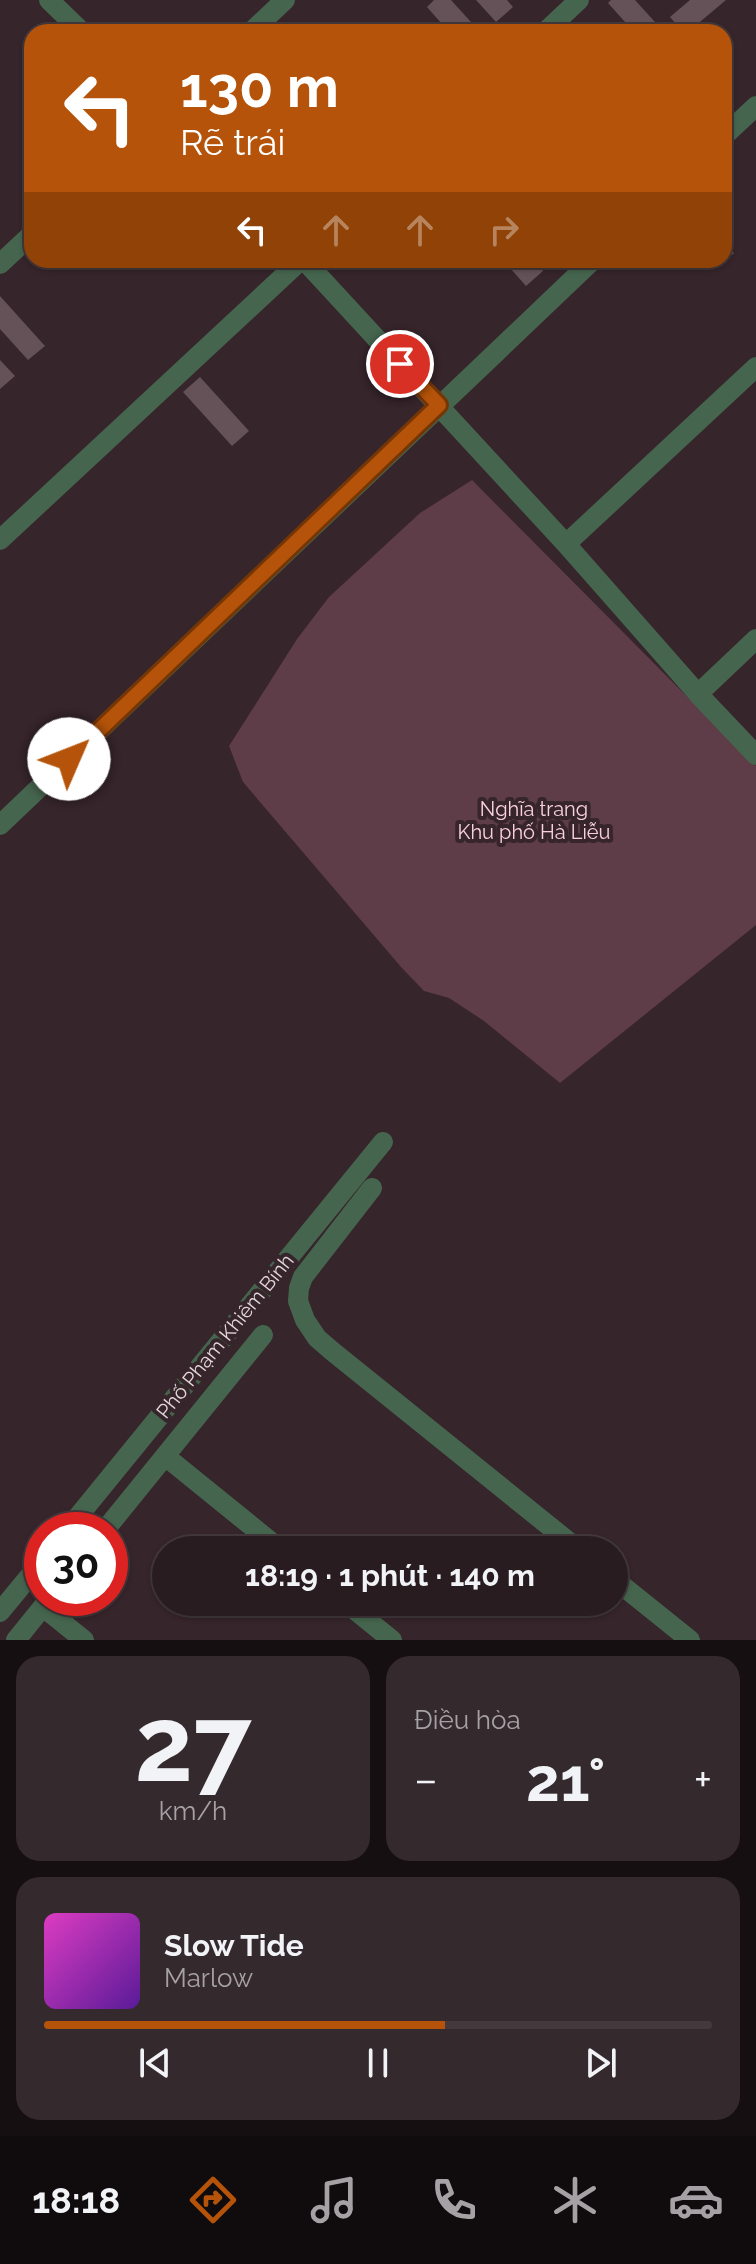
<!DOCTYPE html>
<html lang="vi">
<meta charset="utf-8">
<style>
body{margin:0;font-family:Raleway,sans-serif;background:#34292d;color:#f1f3f6;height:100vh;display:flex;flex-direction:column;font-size:30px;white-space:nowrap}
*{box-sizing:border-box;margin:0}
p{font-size:26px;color:#a5a1a5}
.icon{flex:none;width:44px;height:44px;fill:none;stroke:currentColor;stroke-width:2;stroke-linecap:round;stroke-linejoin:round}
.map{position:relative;height:1640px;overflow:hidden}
.side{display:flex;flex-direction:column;gap:16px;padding:16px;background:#160f12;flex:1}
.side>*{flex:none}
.top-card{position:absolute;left:24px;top:24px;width:708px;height:244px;border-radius:24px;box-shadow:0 2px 6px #0004,0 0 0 2px #443a3e;background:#b45309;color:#fff;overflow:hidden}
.speed{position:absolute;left:24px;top:1512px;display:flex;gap:16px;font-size:40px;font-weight:700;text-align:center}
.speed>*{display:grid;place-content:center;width:104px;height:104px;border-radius:50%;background:#281c20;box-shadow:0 2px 6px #0004,0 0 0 2px #443a3e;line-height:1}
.speed .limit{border:12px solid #d22;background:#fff;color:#111}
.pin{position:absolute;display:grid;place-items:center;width:68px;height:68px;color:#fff;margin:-34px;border:4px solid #fff;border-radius:50%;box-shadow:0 2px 8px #0007}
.me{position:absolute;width:88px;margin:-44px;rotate:46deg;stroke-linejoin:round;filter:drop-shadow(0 0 6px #0008)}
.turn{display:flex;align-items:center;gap:28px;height:168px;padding:0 24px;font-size:36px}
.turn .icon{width:104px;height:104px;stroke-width:2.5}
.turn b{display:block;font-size:56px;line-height:68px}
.lanes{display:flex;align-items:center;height:76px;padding:0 24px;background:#0003;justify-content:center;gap:40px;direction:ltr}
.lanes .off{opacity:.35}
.big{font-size:60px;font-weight:700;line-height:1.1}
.side .widget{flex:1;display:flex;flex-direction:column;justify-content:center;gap:12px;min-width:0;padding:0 28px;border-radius:24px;background:#34292d}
.side .dial{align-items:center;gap:0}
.dial b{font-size:104px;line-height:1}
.song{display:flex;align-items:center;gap:24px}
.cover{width:96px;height:96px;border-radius:12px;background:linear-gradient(135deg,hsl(310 70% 55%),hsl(270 70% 35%))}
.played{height:8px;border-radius:4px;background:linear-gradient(90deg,#b45309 60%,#443a3e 60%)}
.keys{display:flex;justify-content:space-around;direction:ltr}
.heat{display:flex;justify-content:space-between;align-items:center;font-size:44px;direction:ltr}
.side .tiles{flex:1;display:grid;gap:16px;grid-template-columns:1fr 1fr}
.widget:last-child{grid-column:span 2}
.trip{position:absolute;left:152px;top:1536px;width:476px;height:80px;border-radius:40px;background:#281c20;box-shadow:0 2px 6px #0004,0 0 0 2px #443a3e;font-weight:700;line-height:80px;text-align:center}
.menu{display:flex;height:128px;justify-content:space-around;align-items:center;background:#100b0d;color:#a5a1a5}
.menu .icon{width:56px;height:56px}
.menu .current{color:#b45309}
.menu b{font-size:36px;color:#f1f3f6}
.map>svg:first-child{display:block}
.green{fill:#5e3c48}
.building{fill:#645258}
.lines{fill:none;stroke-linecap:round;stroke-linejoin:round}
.minor{stroke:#45654e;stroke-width:20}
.route-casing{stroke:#753606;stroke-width:20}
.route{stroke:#b45309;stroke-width:14}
.labels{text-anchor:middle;stroke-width:8;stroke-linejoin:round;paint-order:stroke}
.park-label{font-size:20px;fill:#fbd0de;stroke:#36252b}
.street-label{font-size:20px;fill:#e3d8db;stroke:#36252b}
</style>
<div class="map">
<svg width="756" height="1640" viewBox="0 0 756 1640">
<rect width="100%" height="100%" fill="#36252b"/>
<path class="green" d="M472 480 756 766V925L560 1083 484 1021 449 998 424 991 401 967 243 782 229 746 297 639 329 597 420 513Z"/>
<path class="building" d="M434 0H451L480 32H449L427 7Z
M476 0H507L513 7 496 22Z
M611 0H635L664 32H634L608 3Z
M690 0H726L688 32H683L670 17Z
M724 241 734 253 717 268 710 260H724Z
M503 260H533L543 271 526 286Z
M0 296 45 346 28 360 0 329Z
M0 360 15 376 0 389Z
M200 377 249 431 232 446 183 392Z"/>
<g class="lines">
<path class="minor" d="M49 0 82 32
M251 32 285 0
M545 32 579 0
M724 136 756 106
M304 260 566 544 698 694 756 755
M0 264 32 234
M0 540 301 260
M566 544 756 367
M698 694 756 639
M0 825 593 260
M372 1188 303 1277 299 1288 298 1301 305 1320 317 1338 332 1351 579 1550
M165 1456 281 1550
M67 1530 383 1142
M105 1530 263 1335
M614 1579 690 1640
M345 1602 392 1640
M43 1607 84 1640
M0 1612 42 1561
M16 1640 50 1598"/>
</g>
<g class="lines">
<g class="route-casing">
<path id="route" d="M69 759 439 405 400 364"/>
</g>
<use href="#route" class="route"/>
</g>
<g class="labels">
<g class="park-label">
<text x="534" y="816">Nghĩa trang<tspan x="534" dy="23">Khu phố Hà Liễu</tspan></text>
</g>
<g class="street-label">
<text transform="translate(225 1336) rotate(-51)" y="7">Phố Phạm Khiêm Bính</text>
</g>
</g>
</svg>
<div class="speed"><div class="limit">30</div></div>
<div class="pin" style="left:400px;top:364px;background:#d93025"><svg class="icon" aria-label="arrive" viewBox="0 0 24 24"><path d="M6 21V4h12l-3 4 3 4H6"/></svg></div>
<svg class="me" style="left:69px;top:759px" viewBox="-20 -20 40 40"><circle r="19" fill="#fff"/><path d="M0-13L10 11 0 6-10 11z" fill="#b45309"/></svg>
<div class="trip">18:19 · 1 phút · 140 m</div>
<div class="top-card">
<div class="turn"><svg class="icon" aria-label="left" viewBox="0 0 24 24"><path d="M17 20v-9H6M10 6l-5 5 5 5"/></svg><div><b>130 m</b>Rẽ trái</div></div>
<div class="lanes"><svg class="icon" aria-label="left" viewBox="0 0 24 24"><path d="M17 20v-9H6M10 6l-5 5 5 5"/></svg><svg class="icon off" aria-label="ahead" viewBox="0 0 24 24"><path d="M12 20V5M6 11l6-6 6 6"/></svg><svg class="icon off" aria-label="ahead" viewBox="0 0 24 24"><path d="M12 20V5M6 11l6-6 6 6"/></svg><svg class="icon off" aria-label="right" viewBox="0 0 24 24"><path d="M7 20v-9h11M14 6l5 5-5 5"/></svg></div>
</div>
</div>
<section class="side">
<div class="tiles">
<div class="widget dial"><b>27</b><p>km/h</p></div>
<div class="widget"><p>Điều hòa</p>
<div class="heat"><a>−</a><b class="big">21°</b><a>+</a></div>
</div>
<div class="widget">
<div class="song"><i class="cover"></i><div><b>Slow Tide</b><p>Marlow</p></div></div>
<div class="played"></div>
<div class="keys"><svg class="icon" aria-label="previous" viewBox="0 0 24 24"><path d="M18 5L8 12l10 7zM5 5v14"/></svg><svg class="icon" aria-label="pause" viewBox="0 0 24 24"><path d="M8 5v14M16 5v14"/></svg><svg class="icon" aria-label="next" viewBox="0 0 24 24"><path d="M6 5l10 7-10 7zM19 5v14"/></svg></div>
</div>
</div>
</section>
<nav class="menu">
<b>18:18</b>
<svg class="icon current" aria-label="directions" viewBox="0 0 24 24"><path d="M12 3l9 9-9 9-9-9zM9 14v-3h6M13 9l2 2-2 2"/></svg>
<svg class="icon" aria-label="music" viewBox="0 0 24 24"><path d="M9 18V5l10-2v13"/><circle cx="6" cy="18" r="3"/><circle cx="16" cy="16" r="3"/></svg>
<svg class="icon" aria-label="phone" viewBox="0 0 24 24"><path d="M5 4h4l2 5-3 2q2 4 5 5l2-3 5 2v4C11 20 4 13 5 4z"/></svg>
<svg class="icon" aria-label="climate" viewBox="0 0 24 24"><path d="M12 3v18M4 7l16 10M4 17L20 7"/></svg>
<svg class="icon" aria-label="car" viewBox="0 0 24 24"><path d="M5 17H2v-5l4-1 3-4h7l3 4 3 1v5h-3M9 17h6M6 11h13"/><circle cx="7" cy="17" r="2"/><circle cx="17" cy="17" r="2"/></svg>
</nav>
